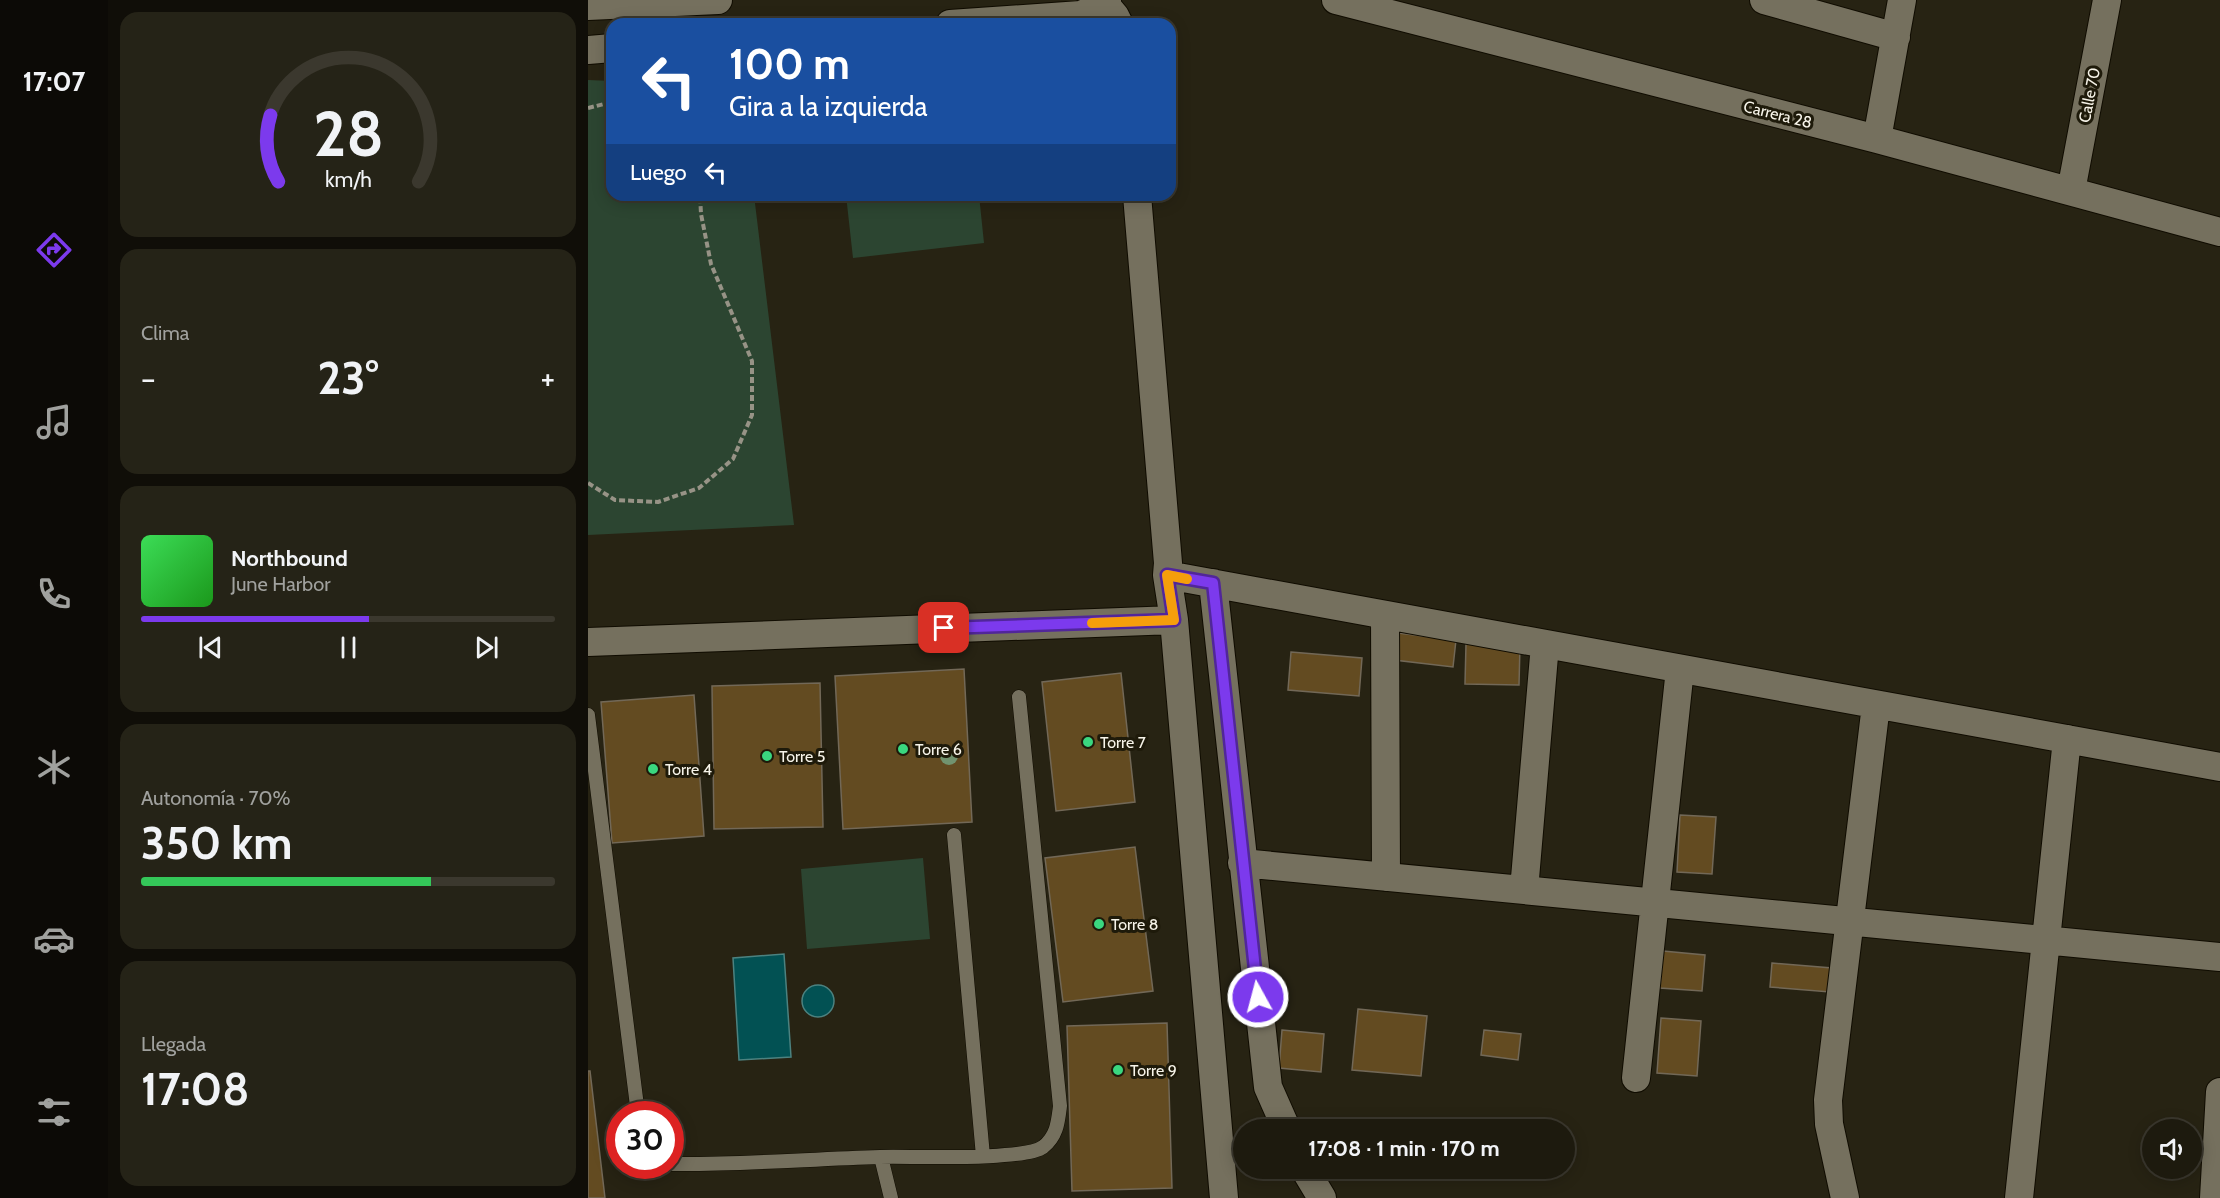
<!DOCTYPE html>
<html lang="es">
<meta charset="utf-8">
<style>
body{margin:0;font-family:Cabin,sans-serif;background:#252317;color:#f1f3f6;height:100vh;display:flex;flex-direction:column;font-size:22px;white-space:nowrap}
*{box-sizing:border-box;margin:0}
p{font-size:20px;color:#a0a19e}
.icon{flex:none;width:33px;height:33px;fill:none;stroke:currentColor;stroke-width:2;stroke-linecap:round;stroke-linejoin:round}
.map{position:relative;flex:1;overflow:hidden}
.details{display:flex;flex-direction:column;gap:12px;padding:12px;background:#100e08;width:480px}
.details>*{flex:none}
.hud{position:absolute;left:18px;top:18px;width:570px;height:183px;border-radius:18px;box-shadow:0 3px 15px #0003,0 0 0 2px #3b382e;background:#1a4fa0;color:#fff;overflow:hidden}
.controls{position:absolute;left:1554px;top:1119px;display:grid;gap:12px}
.controls a{display:grid;place-items:center;width:60px;height:60px;border-radius:50%;background:#1d1a0e;box-shadow:0 3px 15px #0003,0 0 0 2px #3b382e;font-size:30px}
.speed{position:absolute;left:18px;top:1101px;display:flex;gap:12px;font-size:30px;font-weight:700;text-align:center}
.speed>*{display:grid;place-content:center;width:78px;height:78px;border-radius:50%;background:#1d1a0e;box-shadow:0 3px 15px #0003,0 0 0 2px #3b382e;line-height:1}
.speed .limit{border:9px solid #d22;background:#fff;color:#111}
.pin{position:absolute;display:grid;place-items:center;width:51px;height:51px;color:#fff;margin:-26px;border-radius:12px;box-shadow:0 3px 9px #0006}
.me{position:absolute;width:66px;margin:-33px;rotate:353deg;stroke-linejoin:round;filter:drop-shadow(0 0 4px #0008)}
.turn{display:flex;align-items:center;gap:21px;height:126px;padding:0 24px;font-size:27px}
.turn .icon{width:78px;height:78px;stroke-width:2.5}
.turn b{display:block;font-size:42px;line-height:51px}
.then{display:flex;align-items:center;height:57px;padding:0 24px;background:#0003;gap:12px;font-size:22px}
.big{font-size:45px;font-weight:800;line-height:1.1}
.details .card{flex:1;display:flex;flex-direction:column;justify-content:center;gap:9px;min-width:0;padding:0 21px;border-radius:18px;background:#252317}
.details .dial{align-items:center;gap:0}
.dial svg{height:156px;overflow:visible;fill:none;stroke:#3b382e;stroke-width:7;stroke-linecap:round;text-anchor:middle}
.dial text{fill:#f1f3f6;stroke:none}
.song{display:flex;align-items:center;gap:18px}
.cover{width:72px;height:72px;border-radius:9px;background:linear-gradient(135deg,hsl(130 70% 55%),hsl(120 70% 35%))}
.played{height:6px;border-radius:3px;background:linear-gradient(90deg,#7c3aed 55%,#3b382e 55%)}
.keys{display:flex;justify-content:space-around;direction:ltr}
.heat{display:flex;justify-content:space-between;align-items:center;font-size:33px;direction:ltr}
.charge{height:9px;border-radius:4px;background:linear-gradient(90deg,#34c759 70%,#3b382e 0)}
.trip{position:absolute;left:645px;top:1119px;width:342px;height:60px;border-radius:30px;background:#1d1a0e;box-shadow:0 3px 15px #0003,0 0 0 2px #3b382e;font-weight:800;line-height:60px;text-align:center}
main{display:flex;flex:1;min-height:0}
.tabs{display:flex;flex-direction:column;width:108px;justify-content:space-around;align-items:center;background:#0c0a06;color:#a0a19e}
.tabs .icon{width:42px;height:42px}
.tabs .active{color:#7c3aed}
.tabs b{font-size:27px;color:#f1f3f6}
.map>svg:first-child{display:block}
.green{fill:#2c4531}
.water{fill:#025153;stroke:#4c8280;stroke-width:1.5}
.building{fill:#634b21;stroke:#726857;stroke-width:1.5}
.lines{fill:none;stroke-linecap:round;stroke-linejoin:round}
.service-casing{stroke:#100c01;stroke-width:15}
.minor-casing{stroke:#100c01;stroke-width:30}
.path{stroke:#979386;stroke-width:4;stroke-dasharray:6 3;stroke-linecap:butt}
.service{stroke:#75705e;stroke-width:14}
.minor{stroke:#75705e;stroke-width:28}
.tree{fill:#71936f}
.route-casing{stroke:#51269a;stroke-width:15}
.route{stroke:#7c3aed;stroke-width:10}
.slow{stroke:#f59e0b;stroke-width:10}
.poi-dot{fill:#3ad77f;stroke:#1e1a0a;stroke-width:2}
.labels{text-anchor:middle;stroke-width:6;stroke-linejoin:round;paint-order:stroke}
.street-label{font-size:16px;fill:#f7f4e9;stroke:#1e1a0a}
.poi-label{font-size:16px;fill:#f7f4e9;stroke:#1e1a0a;text-anchor:start}
</style>
<main>
<nav class="tabs">
<b>17:07</b>
<svg class="icon active" aria-label="directions" viewBox="0 0 24 24"><path d="M12 3l9 9-9 9-9-9zM9 14v-3h6M13 9l2 2-2 2"/></svg>
<svg class="icon" aria-label="music" viewBox="0 0 24 24"><path d="M9 18V5l10-2v13"/><circle cx="6" cy="18" r="3"/><circle cx="16" cy="16" r="3"/></svg>
<svg class="icon" aria-label="phone" viewBox="0 0 24 24"><path d="M5 4h4l2 5-3 2q2 4 5 5l2-3 5 2v4C11 20 4 13 5 4z"/></svg>
<svg class="icon" aria-label="climate" viewBox="0 0 24 24"><path d="M12 3v18M4 7l16 10M4 17L20 7"/></svg>
<svg class="icon" aria-label="car" viewBox="0 0 24 24"><path d="M5 17H2v-5l4-1 3-4h7l3 4 3 1v5h-3M9 17h6M6 11h13"/><circle cx="7" cy="17" r="2"/><circle cx="17" cy="17" r="2"/></svg>
<svg class="icon" aria-label="filters" viewBox="0 0 24 24"><path d="M4 7h16M4 17h16"/><circle cx="9" cy="7" r="2"/><circle cx="15" cy="17" r="2"/></svg>
</nav>
<section class="details">
<div class="card dial"><svg viewBox="0 0 100 80">
<path d="M14 69A42 42 0 1 1 86 69"/>
<path d="M14 69A42 42 0 0 1 10 35" stroke="#7c3aed"/>
<text x="50" y="56" font-size="32" font-weight="700">28</text>
<text x="50" y="72" font-size="11">km/h</text>
</svg></div>
<div class="card"><p>Clima</p>
<div class="heat"><a>−</a><b class="big">23°</b><a>+</a></div>
</div>
<div class="card">
<div class="song"><i class="cover"></i><div><b>Northbound</b><p>June Harbor</p></div></div>
<div class="played"></div>
<div class="keys"><svg class="icon" aria-label="previous" viewBox="0 0 24 24"><path d="M18 5L8 12l10 7zM5 5v14"/></svg><svg class="icon" aria-label="pause" viewBox="0 0 24 24"><path d="M8 5v14M16 5v14"/></svg><svg class="icon" aria-label="next" viewBox="0 0 24 24"><path d="M6 5l10 7-10 7zM19 5v14"/></svg></div>
</div>
<div class="card"><p>Autonomía · 70%</p><b class="big">350 km</b><div class="charge"></div></div>
<div class="card"><p>Llegada</p><b class="big">17:08</b></div>
</section>
<div class="map">
<svg width="1632" height="1198" viewBox="0 0 1632 1198">
<rect width="100%" height="100%" fill="#272313"/>
<path class="green" d="M0 80 24 81V195H166L206 525 0 535Z
M258 195H391L396 243 265 258Z
M335 858 342 939 219 949 213 869Z"/>
<path class="water" d="M196 954 203 1057 151 1060 145 958Z
M214 1001a16 16 0 1 1 32 0a16 16 0 1 1-32 0Z"/>
<path class="building" d="M810 633 868 640 865 667 806 660Z
M878 644 932 645 931 685 877 684Z
M703 652 774 658 771 696 700 690Z
M376 669 384 822 255 829 247 676Z
M533 673 547 802 468 811 454 682Z
M232 683 235 827 126 829 124 686Z
M106 695 116 836 24 843 13 702Z
M1092 815 1128 817 1124 874 1089 872Z
M547 847 565 991 475 1002 457 858Z
M1075 951 1117 955 1114 991 1072 988Z
M1184 963 1244 968 1242 992 1182 987Z
M770 1009 839 1016 833 1076 764 1070Z
M1073 1018 1113 1021 1109 1076 1069 1073Z
M579 1023 584 1188 484 1191 479 1026Z
M694 1030 736 1034 733 1072 691 1068Z
M896 1030 933 1034 930 1060 893 1055Z
M0 1071H2L17 1198H0Z"/>
<g class="lines">
<g class="service-casing">
<path id="service" d="M0 715 50 1114
M366 835 395 1156
M293 1157 303 1198
M82 1164C152 1165 222 1159 292 1157 322 1156 436 1161 455 1147 469 1136 470 1122 472 1106L431 697"/>
</g>
<g class="minor-casing">
<path id="minor" d="M748 0 1289 139 1632 232
M1176 0 1308 37
M517 4 527 16 531 24
M0 6 130 0
M362 24 493 15 517 4 519 0
M0 50 24 48
M1289 139 1314 0
M1483 191 1519 0
M549 195 580 563 579 575 586 620 636 1198
M579 575 1632 767
M625 583 680 1087 699 1130
M797 615 798 877
M0 642 586 620
M654 863 1632 957
M936 890 957 644
M1048 1078 1092 669
M716 1168 734 1198
M1257 1198 1241 1124 1240 1100 1288 705
M1431 1198 1479 739
M1626 1198 1632 1092"/>
</g>
<path class="path" d="M0 108 24 102
M0 483 27 500 70 502 111 488 145 459 164 415V361L123 264 113 214 112 195"/>
<use href="#service" class="service"/>
<use href="#minor" class="minor"/>
</g>
<circle class="tree" cx="361" cy="756" r="9"/>
<g class="lines">
<g class="route-casing">
<path id="route" d="M356 628 586 620 579 575 625 583 670 997"/>
</g>
<use href="#route" class="route"/>
<path class="slow" d="M504 623 586 620 579 575 599 579"/>
</g>
<g class="poi-dot">
<circle cx="500" cy="742" r="6"/>
<circle cx="315" cy="749" r="6"/>
<circle cx="179" cy="756" r="6"/>
<circle cx="65" cy="769" r="6"/>
<circle cx="511" cy="924" r="6"/>
<circle cx="530" cy="1070" r="6"/>
</g>
<g class="labels">
<g class="street-label">
<text transform="translate(1501 95) rotate(-79)" y="6">Calle 70</text>
<text transform="translate(1190 114) rotate(14)" y="6">Carrera 28</text>
</g>
<g class="poi-label">
<text x="512" y="748">Torre 7</text>
<text x="327" y="755">Torre 6</text>
<text x="191" y="762">Torre 5</text>
<text x="77" y="775">Torre 4</text>
<text x="523" y="930">Torre 8</text>
<text x="542" y="1076">Torre 9</text>
</g>
</g>
</svg>
<div class="controls">
<a><svg class="icon" aria-label="sound" viewBox="0 0 24 24"><path d="M4 9h4l5-4v14l-5-4H4zM17 9q2 3 0 6"/></svg></a>
</div>
<div class="speed"><div class="limit">30</div></div>
<div class="pin" style="left:356px;top:628px;background:#d93025"><svg class="icon" aria-label="arrive" viewBox="0 0 24 24"><path d="M6 21V4h12l-3 4 3 4H6"/></svg></div>
<svg class="me" style="left:670px;top:997px" viewBox="-20 -20 40 40"><circle r="17" fill="#7c3aed" stroke="#fff" stroke-width="3"/><path d="M0-11L8 9 0 5-8 9z" fill="#fff"/></svg>
<div class="trip">17:08 · 1 min · 170 m</div>
<div class="hud">
<div class="turn"><svg class="icon" aria-label="left" viewBox="0 0 24 24"><path d="M17 20v-9H6M10 6l-5 5 5 5"/></svg><div><b>100 m</b>Gira a la izquierda</div></div>
<div class="then">Luego<svg class="icon" aria-label="left" viewBox="0 0 24 24"><path d="M17 20v-9H6M10 6l-5 5 5 5"/></svg></div>
</div>
</div>
</main>
